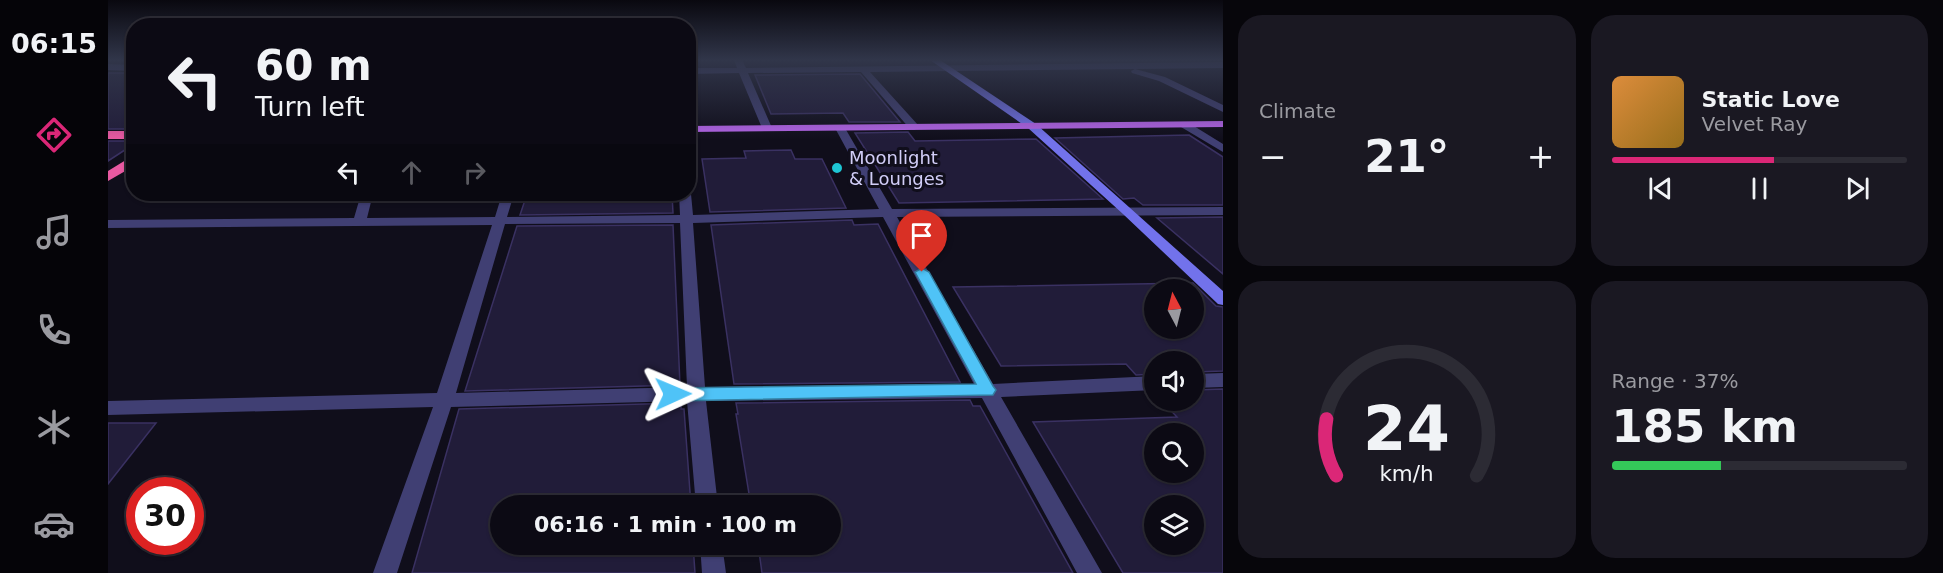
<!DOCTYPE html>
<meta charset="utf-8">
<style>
body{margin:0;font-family:"DejaVu Sans",sans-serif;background:#1a1822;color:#f1f3f6;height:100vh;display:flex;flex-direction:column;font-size:22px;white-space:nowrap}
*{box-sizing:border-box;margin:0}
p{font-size:20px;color:#9a9aa0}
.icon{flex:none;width:33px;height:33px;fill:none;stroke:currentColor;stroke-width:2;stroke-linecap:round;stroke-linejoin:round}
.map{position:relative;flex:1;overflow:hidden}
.panel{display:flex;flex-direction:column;gap:15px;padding:15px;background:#07060b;width:720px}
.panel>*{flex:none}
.hud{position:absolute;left:18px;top:18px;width:570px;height:183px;border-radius:24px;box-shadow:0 2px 4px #0004,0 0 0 2px #2c2b34;background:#0c0a14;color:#f1f3f6;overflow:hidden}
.needle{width:39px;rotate:353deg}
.fabs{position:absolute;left:1036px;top:279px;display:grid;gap:12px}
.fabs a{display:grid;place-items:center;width:60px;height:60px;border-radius:50%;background:#0c0a14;box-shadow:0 2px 4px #0004,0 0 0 2px #2c2b34;font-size:30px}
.speed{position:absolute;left:18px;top:477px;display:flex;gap:12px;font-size:30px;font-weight:700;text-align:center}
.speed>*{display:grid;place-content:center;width:78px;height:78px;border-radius:50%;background:#0c0a14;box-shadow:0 2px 4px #0004,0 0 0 2px #2c2b34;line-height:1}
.speed .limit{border:9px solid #d22;background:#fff;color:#111}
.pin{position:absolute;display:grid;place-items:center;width:51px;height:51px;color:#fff;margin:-62px -26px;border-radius:50% 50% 50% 0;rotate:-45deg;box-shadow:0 0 6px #0007}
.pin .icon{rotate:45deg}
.me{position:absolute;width:66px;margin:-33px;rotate:89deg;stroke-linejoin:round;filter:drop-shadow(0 0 4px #0008)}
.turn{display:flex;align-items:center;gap:21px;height:126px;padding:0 30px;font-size:27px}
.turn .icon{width:78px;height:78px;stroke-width:2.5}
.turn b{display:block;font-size:42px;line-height:51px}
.lanes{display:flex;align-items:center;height:57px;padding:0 30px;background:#0003;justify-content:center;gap:30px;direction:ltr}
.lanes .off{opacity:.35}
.big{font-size:45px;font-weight:600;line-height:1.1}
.panel .tile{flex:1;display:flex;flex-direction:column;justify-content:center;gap:9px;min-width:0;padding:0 21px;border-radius:24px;background:#1a1822}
.panel .dial{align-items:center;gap:0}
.dial svg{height:156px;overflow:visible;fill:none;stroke:#2c2b34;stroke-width:7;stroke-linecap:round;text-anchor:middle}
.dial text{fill:#f1f3f6;stroke:none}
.song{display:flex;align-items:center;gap:18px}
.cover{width:72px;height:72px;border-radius:9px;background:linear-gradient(135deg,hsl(30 70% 55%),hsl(40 70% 35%))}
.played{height:6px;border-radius:3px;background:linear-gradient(90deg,#db2777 55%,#2c2b34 55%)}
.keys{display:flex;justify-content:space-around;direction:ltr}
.heat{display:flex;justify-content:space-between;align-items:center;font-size:33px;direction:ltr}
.charge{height:9px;border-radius:4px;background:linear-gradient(90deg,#34c759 37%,#2c2b34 0)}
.panel .tiles{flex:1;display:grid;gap:15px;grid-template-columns:repeat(2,1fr)}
.trip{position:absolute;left:382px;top:495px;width:351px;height:60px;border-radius:30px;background:#0c0a14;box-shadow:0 2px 4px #0004,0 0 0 2px #2c2b34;font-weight:600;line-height:60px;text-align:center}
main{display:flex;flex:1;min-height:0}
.dock{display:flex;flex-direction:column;width:108px;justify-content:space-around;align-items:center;background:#050408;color:#9a9aa0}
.dock .icon{width:42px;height:42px}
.dock .active{color:#db2777}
.dock b{font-size:27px;color:#f1f3f6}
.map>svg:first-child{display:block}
.building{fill:#211c39;stroke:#3a3162;stroke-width:1.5;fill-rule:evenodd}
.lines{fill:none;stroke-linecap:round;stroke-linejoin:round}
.street{fill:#403f73;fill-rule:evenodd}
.secondary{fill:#7272eb;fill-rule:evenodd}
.primary{fill:#b564e9;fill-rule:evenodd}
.highway{fill:#e859a1;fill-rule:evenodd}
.route{fill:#4fc3f7;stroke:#337fa1;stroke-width:1.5}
.poi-dot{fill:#1ec6d4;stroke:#100e1b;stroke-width:2}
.labels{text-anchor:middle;stroke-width:6;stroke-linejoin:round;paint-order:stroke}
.far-poi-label{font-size:18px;fill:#d2cef8;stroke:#100e1b;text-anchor:start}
</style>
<main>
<nav class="dock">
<b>06:15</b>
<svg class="icon active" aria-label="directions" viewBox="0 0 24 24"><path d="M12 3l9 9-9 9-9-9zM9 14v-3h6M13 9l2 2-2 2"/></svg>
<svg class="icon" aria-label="music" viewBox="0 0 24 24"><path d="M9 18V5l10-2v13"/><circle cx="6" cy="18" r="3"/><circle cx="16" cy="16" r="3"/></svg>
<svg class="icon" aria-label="phone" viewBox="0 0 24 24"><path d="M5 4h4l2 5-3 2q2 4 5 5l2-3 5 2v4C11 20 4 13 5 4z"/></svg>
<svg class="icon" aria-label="climate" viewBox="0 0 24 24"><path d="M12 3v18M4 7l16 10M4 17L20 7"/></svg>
<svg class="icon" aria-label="car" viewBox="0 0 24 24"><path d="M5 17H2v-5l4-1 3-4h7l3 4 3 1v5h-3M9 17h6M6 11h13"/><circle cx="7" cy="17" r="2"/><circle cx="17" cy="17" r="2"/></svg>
</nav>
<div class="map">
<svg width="1115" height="573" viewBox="0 0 1115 573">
<rect width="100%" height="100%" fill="#100e1b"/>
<path class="building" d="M0 73H26V129H0Z
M752 74 792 122H741L735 113 663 114 647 75Z
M800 132 807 141 928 139 995 199 791 203 747 133Z
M1081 135 1115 157V205H1035L1026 198 1015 199 947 138Z
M0 141H26V144L0 161Z
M683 150 687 159H714L738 208 602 212 594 159 638 158 636 151Z
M419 194H564L565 213 412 215Z
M1115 217V274L1049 218Z
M744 220 746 225 770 224 852 382 626 384 603 225Z
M565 225 572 385 357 391 409 226Z
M1085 283 1108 306 1115 307V371L1086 372V362H1047V374L1028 375 1018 364 893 366 845 287ZM1047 290H1086V328H1047Z
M1115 389V573H1015L925 422 1069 417 1053 400H1086V390ZM1047 434H1086V472H1047ZM1047 506H1086V544H1047Z
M862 400 865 406H872L965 573H654L650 544H723V506H643L628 414H630L628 403Z
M573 403V409H576L583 506H393V544H585L587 573H304L351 409Z
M0 423H48L0 484Z"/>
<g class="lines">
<path class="street" d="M626 60H634L638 68 1115 62V68L1027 69 1057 77 1115 105V112L1051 81 1024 73 1023 71 1027 69 762 72 810 125 811 127 806 130 802 129 753 72 640 73 664 128 659 131 654 128 631 73 580 74V68H629Z
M0 64 26 65V71L0 70Z
M1073 123H1081L1115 144V152L1073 127Z
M732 125 737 128 784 209 1115 207V215L789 217 885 384 1047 376V390L893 397 994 573H969L874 398 598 401 610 506H588L579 401 343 407 289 573H265L325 407 0 415V401L329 393 384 225 0 228V220L246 218 253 194H265L259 218 387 217 394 194H406L399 217 572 215 571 194H580V191L583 194 585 215 771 209 727 128ZM775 217 866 384 597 387 585 223ZM572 223 579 387 348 393 397 224Z
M1115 373V387L1086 388V374Z
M592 544H614L618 573H594Z"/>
<path class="secondary" d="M822 60H832L928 124 1115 291V305L1110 304 1015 214 920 128Z"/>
<path class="primary" d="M1115 121V127L580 132V126Z"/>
<path class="highway" d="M0 131H26V139H0Z
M26 155V166L0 181V171Z"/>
</g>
<linearGradient id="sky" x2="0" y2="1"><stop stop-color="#09080f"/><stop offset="0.43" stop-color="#31364a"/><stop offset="1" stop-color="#31364a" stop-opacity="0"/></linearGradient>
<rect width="1115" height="140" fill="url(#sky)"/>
<path class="route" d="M814 268 821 272 885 386 888 390 885 395 565 401 559 399 557 394 559 390 565 388 868 384 807 272Z"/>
<circle class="poi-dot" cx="729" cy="168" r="6"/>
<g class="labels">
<g class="far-poi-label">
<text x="741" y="164">Moonlight<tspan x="741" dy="21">&amp; Lounges</tspan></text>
</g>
</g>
</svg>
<div class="fabs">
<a><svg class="needle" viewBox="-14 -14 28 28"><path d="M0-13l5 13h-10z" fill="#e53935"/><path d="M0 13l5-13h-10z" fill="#9a9aa0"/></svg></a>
<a><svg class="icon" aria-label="sound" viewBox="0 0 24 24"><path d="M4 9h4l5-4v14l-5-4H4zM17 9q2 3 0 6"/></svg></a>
<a><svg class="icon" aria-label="search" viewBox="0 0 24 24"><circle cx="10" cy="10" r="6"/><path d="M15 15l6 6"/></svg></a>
<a><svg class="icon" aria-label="layers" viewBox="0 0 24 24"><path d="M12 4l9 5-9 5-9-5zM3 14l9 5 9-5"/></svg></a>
</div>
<div class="speed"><div class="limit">30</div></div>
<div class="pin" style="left:814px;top:272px;background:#d93025"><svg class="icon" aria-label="arrive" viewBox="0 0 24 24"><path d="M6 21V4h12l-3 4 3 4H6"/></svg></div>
<svg class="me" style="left:565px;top:394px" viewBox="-20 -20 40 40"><path d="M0-17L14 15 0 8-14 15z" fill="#4fc3f7" stroke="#fff" stroke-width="4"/></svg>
<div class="trip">06:16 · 1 min · 100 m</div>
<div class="hud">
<div class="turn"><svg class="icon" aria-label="left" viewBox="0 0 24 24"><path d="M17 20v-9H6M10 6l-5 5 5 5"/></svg><div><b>60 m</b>Turn left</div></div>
<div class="lanes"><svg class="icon" aria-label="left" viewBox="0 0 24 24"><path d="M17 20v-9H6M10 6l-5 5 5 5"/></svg><svg class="icon off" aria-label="ahead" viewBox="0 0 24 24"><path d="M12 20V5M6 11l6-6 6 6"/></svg><svg class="icon off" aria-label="right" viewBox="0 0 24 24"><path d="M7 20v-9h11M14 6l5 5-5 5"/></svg></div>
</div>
</div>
<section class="panel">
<div class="tiles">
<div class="tile"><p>Climate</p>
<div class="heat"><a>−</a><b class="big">21°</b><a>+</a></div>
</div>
<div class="tile">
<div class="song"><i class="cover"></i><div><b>Static Love</b><p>Velvet Ray</p></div></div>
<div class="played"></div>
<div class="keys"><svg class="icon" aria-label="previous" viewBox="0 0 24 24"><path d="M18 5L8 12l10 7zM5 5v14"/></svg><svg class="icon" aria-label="pause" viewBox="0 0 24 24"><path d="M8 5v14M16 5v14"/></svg><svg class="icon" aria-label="next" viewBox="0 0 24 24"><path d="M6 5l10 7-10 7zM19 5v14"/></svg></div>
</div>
<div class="tile dial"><svg viewBox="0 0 100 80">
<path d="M14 69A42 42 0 1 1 86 69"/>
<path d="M14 69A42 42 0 0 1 9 40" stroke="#db2777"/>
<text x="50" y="56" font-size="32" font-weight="700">24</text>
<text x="50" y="72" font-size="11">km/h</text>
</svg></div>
<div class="tile"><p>Range · 37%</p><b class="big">185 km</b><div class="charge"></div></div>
</div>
</section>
</main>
